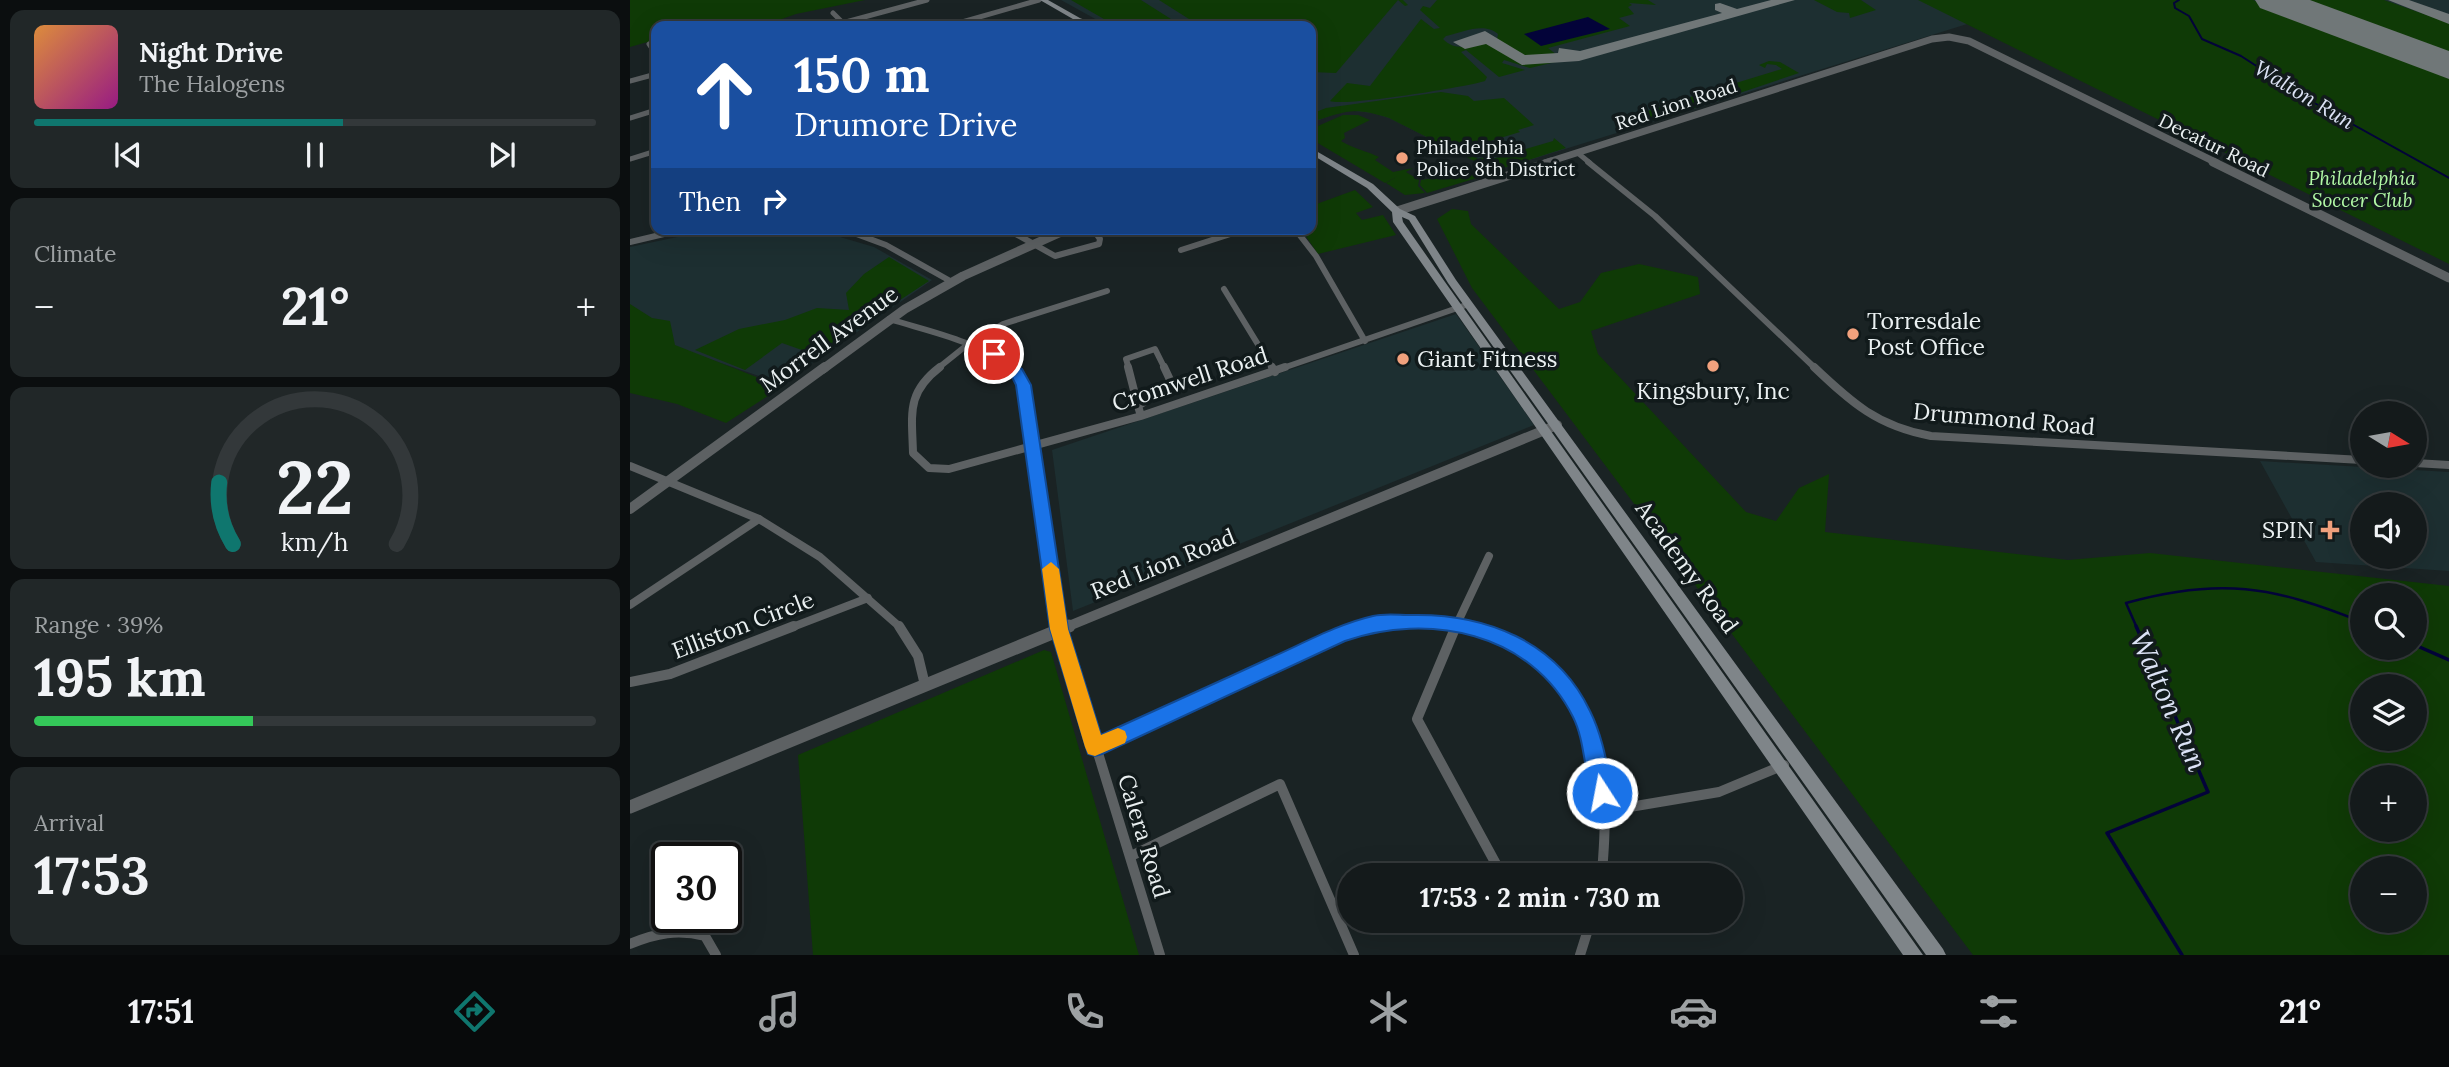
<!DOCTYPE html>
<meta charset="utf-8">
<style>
body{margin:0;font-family:Lora,serif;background:#212728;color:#f1f3f6;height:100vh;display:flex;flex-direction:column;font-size:26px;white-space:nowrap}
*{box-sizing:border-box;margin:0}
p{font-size:23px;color:#9da1a3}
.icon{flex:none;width:38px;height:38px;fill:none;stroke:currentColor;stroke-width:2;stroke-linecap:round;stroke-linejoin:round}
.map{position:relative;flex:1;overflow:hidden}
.details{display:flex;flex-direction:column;gap:10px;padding:10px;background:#0b0e0f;width:630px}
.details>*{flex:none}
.hud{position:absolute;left:21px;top:21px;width:665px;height:214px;border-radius:14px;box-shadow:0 7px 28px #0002,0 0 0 2px #33383a;background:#1a4fa0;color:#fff;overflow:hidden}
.needle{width:46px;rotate:101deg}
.buttons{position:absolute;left:1720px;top:401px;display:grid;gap:14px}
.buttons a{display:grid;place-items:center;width:77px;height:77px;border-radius:50%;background:#141a1b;box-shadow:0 7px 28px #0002,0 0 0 2px #33383a;font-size:35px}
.speed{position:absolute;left:21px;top:842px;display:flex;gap:14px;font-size:35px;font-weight:700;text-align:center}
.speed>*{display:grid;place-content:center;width:91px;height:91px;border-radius:50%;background:#141a1b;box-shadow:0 7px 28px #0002,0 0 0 2px #33383a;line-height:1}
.speed .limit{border:4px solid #111;border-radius:10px;background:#fff;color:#111}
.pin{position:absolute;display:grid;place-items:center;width:60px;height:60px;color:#fff;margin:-30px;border:4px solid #fff;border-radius:50%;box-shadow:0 2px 7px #0007}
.me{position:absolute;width:77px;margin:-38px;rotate:349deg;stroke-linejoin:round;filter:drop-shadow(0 0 5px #0008)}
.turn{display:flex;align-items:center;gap:24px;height:147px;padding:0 28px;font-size:32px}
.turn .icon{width:91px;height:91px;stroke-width:2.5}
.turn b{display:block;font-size:49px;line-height:60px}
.then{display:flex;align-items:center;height:66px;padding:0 28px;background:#0003;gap:14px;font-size:26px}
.big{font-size:52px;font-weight:700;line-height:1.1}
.details .tile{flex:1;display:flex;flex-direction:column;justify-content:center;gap:10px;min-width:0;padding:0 24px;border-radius:14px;background:#212728}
.details .dial{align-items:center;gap:0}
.dial svg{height:182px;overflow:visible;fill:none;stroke:#33383a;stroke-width:7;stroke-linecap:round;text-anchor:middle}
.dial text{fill:#f1f3f6;stroke:none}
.song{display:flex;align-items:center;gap:21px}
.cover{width:84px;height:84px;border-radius:10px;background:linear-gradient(135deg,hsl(30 70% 55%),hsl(310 70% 35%))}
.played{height:7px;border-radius:4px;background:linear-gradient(90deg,#0f766e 55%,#33383a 55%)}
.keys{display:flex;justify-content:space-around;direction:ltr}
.heat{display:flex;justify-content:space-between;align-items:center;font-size:38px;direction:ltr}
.charge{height:10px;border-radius:5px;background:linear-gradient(90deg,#34c759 39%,#33383a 0)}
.trip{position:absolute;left:707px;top:863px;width:406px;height:70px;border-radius:35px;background:#141a1b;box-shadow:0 7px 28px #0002,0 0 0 2px #33383a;font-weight:700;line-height:70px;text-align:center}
.menu{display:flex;height:112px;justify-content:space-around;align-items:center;background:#080a0b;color:#9da1a3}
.menu .icon{width:49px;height:49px}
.menu .active{color:#0f766e}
.menu b{font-size:32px;color:#f1f3f6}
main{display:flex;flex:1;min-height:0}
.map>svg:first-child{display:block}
.built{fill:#1d2f31;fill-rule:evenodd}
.green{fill:#0f3a06;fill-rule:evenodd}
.water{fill:#030339}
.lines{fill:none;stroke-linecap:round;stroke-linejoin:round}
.stream-far2{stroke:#030339;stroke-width:2}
.stream-far1{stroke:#030339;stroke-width:2.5}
.stream{stroke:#030339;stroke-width:3.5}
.taxiway{fill:#707778;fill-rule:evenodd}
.runway{fill:#707778;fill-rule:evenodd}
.minor-far3{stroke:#5d6163;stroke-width:5}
.minor-far2{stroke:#5d6163;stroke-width:6}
.minor-far1{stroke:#5d6163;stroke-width:8}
.minor{stroke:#5d6163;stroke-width:10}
.tertiary-far3{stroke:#5d6163;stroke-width:7}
.tertiary-far2{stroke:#5d6163;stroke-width:9}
.tertiary-far1{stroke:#5d6163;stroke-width:10}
.tertiary{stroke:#5d6163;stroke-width:13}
.secondary{fill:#7f8589;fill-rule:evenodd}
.route{fill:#1a73e8;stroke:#114b97;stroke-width:2}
.slow{fill:#f59e0b}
.poi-dot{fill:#f1a17d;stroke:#111a1b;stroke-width:2.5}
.labels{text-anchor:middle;stroke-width:7;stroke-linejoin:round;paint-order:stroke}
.far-street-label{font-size:19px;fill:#eaf0f1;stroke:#111a1b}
.far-poi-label{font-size:19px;fill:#eaf0f1;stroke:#111a1b;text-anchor:start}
.far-park-label{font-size:19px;font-style:italic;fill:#b2f9a6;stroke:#111a1b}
.far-water-label{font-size:21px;font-style:italic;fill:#dce3f5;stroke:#111a1b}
.poi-label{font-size:23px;fill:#eaf0f1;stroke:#111a1b;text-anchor:start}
.street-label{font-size:23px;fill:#eaf0f1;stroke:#111a1b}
.near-water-label{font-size:28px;font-style:italic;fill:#dce3f5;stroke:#111a1b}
</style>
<main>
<section class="details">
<div class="tile">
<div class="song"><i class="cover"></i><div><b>Night Drive</b><p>The Halogens</p></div></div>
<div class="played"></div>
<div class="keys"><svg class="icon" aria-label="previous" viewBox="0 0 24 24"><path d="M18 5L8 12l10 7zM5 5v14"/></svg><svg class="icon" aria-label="pause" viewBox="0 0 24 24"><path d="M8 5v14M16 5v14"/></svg><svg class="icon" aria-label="next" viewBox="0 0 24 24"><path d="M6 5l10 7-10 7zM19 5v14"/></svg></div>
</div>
<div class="tile"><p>Climate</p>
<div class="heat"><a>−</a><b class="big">21°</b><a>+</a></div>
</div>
<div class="tile dial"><svg viewBox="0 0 100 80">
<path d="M14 69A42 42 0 1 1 86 69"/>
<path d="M14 69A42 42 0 0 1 8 42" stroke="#0f766e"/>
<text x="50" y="56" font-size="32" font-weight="700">22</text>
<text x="50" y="72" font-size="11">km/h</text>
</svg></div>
<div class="tile"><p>Range · 39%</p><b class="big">195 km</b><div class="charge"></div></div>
<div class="tile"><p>Arrival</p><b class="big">17:53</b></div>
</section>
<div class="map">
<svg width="1819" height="955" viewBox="0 0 1819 955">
<rect width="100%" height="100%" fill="#1a2324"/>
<path class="built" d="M431 0H1819V200L1405 3 864 171 759 118 742 113 716 110 681 123V26H478Z
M85 229H183L244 247 302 280 152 384 56 351 0 366V247Z
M826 314 904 425 443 611 422 450Z
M1630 461 1819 472V571L1686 562ZM1732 504H1785V556H1732Z"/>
<path class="green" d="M0 0H235L166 14 132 26H26V47L21 41 0 47Z
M441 0H511L552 26H486Z
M529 0H773L778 5 775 6 768 0 706 73 681 72V26H570Z
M807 0H1018L1026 5 999 3 1002 5 998 7 1004 14 989 18 1000 26 918 48 927 55C900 62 889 57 867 40L868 34C854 22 833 32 816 36L813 39C826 53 844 45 861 41 887 63 897 67 931 58L934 60 900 68 874 60 872 63 895 70 869 77 836 50 831 52 857 77 855 81C836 87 713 107 700 101L717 83 740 86 791 19 804 29 810 28 790 10 793 6 800 8Z
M1184 0H1231L1246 10 1220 18 1219 13 1207 12Z
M1288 0H1623L1819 75V264Z
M1669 0H1754L1819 23V56Z
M1139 61 1150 62 1169 73 1026 121 1004 115 1042 104 1053 97 1057 98 1152 69 1146 65 1137 64 1135 68 1129 65Z
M811 92 838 96 844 101 874 98 904 125 888 130 890 132 837 148 848 159 856 157 859 160 923 141 924 138 936 148 864 171 759 118C720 106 717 112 681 122V114L696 108Z
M713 115H728L740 120 714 133 715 138 711 141C724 149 737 151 749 157L745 160 763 172 783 168 776 172 789 180 788 186 795 193 775 195 756 183 768 176 755 183 681 139V129Z
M829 167 847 178 797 193 790 185 791 180 804 178Z
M725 190 743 207 726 213 732 220 753 215 766 235 688 254 671 229H681V206Z
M822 209 838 211 841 224 929 309 950 302 971 273 1009 264 1068 277 1070 294 961 331 968 354 1116 512 1146 521 1169 488 1199 474 1195 532 1438 560 1520 553 1819 586V955H1343L842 288 807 219ZM1732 595H1785V648H1732ZM1732 686H1785V738H1732ZM1732 777H1785V830H1732ZM1732 868H1785V920H1732Z
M259 257 299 281 186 355 152 343 115 370 65 350 109 329 155 320 187 308 219 310 216 293 234 274Z
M0 304 22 318 40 321 45 345 152 387 96 423 47 404 0 393Z
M414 650 421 652 509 955H183L168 755Z"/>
<path class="water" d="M958 17 980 29 911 46 894 34Z"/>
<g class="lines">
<path class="stream-far2" d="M1549 0 1544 3 1545 8 1559 16 1572 39 1611 56 1679 100 1819 178"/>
<path class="stream-far1" d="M1507 628 1496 603C1589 577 1643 586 1732 622"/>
<path class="stream" d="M1506 626 1578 792 1477 833 1552 955
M1785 645 1819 660"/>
<path class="taxiway" d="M1141 0H1165L949 61 892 65 856 44 835 49 823 42 855 31 895 55 928 53 929 48 950 51 1092 13 1085 10V4L1090 3 1107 9Z
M1758 0H1779L1819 14V24Z"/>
<path class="runway" d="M1625 0H1680L1819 51V79L1630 8Z"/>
<path class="minor-far3" d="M203 13 216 26
M201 26 297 0
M318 26 409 0
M436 26 451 21
M19 44 26 54
M0 81 26 74
M0 118 26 110
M949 154 960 163
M0 159 26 151"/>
<path class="minor-far2" d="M958 162 1025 216 1186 369
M213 229 256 245 322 282
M377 229 425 256 469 244 470 239 463 229
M665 229 686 256 735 341
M0 242 55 229
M551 250 616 229
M594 289 643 369
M259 319C301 332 346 340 381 369
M307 369 337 345 373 324 477 291
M499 369 496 359 525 349 535 369
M650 369 839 304"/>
<path class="minor-far1" d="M310 367C276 393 282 414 283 453L299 468 319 469 511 416 655 367
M379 367 394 385 429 628
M498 367 508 406
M642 367 645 372
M1184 367C1222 403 1247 426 1301 436L1732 460
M508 406 511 416
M508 406 542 384 534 367
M1785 463 1819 465
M0 466 129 519 190 557 271 628
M0 605 129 519
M160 628 238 598
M742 628C775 620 812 617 845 628
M825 628 859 556"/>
<path class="minor" d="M269 626 288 656 295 685
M429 626 530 955
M826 626 787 719 872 875
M839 626C851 630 864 633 875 638 940 668 968 745 974 811 976 832 973 854 972 875
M0 682 40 674 164 626
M465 747 708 636 750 626
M976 811 1089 792 1154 765
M501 856 650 784 724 955
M0 944C26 933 48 929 75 936L86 955
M950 955 961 920"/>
<path class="tertiary-far3" d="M915 163 1302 39 1319 37 1339 41 1587 163"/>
<path class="tertiary-far2" d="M1583 162 1819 278
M767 211 921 162
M193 369 275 309 333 276 438 229"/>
<path class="tertiary-far1" d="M0 509 195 367
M434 628 927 425"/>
<path class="tertiary" d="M0 807 439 626"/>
<path class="secondary" d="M410 0H418L464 26H455Z
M681 148 743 184 770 209 785 216 826 280 1313 949 1316 955H1296L818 283 779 220 772 217 773 222 815 282 1293 955H1273L763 222 762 212 737 188 681 154Z"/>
</g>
<path class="route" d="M364 350 392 369 401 385 438 629 471 735C528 709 584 684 640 658 674 643 708 624 743 616 755 613 769 615 780 615 855 613 927 641 960 711 973 737 977 765 983 793L980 800 972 803 965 800C953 774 956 743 943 717 901 632 798 612 715 641L472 754 465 756 458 754 420 629 386 385 381 375 357 354Z"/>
<path class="slow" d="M421 562 429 569 438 629 471 735 488 728 495 731 497 737 495 743 465 756 458 754 455 747 420 629 412 569Z"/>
<g class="poi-dot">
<circle cx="772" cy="158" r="7"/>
<circle cx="1223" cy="334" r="7"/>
<circle cx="773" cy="359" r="7"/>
<circle cx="1083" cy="366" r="7"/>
<path d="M1696.5 519.5h7v7h7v7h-7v7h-7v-7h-7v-7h7z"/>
</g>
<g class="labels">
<g class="far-street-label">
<text transform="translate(1046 104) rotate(-18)" y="7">Red Lion Road</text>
<text transform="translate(1584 145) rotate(26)" y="7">Decatur Road</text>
</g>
<g class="far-poi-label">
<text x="786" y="154">Philadelphia<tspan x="786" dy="22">Police 8th District</tspan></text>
</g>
<g class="far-park-label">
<text x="1732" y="185">Philadelphia<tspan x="1732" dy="22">Soccer Club</tspan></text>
</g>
<g class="far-water-label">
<text transform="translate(1674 95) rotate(31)" y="7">Walton Run</text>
</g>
<g class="poi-label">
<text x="1237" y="329">Torresdale<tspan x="1237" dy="26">Post Office</tspan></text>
<text x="787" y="367">Giant Fitness</text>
<text x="1083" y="399" text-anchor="middle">Kingsbury, Inc</text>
<text x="1684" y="538" text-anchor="end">SPIN</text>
</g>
<g class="street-label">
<text transform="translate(199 339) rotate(-36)" y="8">Morrell Avenue</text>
<text transform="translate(560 379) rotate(-18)" y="8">Cromwell Road</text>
<text transform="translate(1374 419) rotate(5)" y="8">Drummond Road</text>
<text transform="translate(533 564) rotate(-22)" y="8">Red Lion Road</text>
<text transform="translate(1057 567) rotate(54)" y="8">Academy Road</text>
<text transform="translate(113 625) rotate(-21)" y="8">Elliston Circle</text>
<text transform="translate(514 836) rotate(73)" y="8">Calera Road</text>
</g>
<g class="near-water-label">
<text transform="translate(1539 701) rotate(66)" y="10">Walton Run</text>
</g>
</g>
</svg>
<div class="buttons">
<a><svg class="needle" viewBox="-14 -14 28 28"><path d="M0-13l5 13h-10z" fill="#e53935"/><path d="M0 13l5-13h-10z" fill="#9da1a3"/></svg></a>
<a><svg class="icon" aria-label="sound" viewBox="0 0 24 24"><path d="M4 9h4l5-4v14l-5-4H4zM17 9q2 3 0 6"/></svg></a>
<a><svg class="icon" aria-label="search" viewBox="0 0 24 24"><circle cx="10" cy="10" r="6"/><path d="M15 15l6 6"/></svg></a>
<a><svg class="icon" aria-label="layers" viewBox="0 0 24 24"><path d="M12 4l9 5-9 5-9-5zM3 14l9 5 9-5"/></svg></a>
<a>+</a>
<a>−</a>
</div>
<div class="speed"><div class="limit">30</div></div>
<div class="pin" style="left:364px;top:354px;background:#d93025"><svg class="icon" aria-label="arrive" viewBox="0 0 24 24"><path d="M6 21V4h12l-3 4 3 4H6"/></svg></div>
<svg class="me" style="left:972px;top:793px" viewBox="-20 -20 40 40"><circle r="17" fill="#1a73e8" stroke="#fff" stroke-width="3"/><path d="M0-11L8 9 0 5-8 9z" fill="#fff"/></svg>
<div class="trip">17:53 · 2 min · 730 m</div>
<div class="hud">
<div class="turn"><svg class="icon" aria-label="ahead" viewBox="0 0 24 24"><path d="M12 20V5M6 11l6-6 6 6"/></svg><div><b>150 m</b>Drumore Drive</div></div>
<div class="then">Then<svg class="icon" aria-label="right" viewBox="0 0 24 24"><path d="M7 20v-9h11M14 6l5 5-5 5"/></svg></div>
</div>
</div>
</main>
<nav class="menu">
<b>17:51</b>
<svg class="icon active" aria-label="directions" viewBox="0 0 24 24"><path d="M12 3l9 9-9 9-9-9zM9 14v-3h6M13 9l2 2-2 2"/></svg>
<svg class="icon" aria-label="music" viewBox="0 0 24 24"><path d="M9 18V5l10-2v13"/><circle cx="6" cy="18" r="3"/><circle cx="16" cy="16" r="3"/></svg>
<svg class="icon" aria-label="phone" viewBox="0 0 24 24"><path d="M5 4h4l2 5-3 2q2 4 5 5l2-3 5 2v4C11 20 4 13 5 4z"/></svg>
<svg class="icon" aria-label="climate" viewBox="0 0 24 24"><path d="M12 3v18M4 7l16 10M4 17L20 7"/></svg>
<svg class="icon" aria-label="car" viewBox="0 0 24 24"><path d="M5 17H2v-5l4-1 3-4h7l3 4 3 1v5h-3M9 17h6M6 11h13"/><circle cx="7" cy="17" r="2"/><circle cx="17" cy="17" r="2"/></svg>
<svg class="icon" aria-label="filters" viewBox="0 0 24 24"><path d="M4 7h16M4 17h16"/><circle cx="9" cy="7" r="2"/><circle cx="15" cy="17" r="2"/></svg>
<b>21°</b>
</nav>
